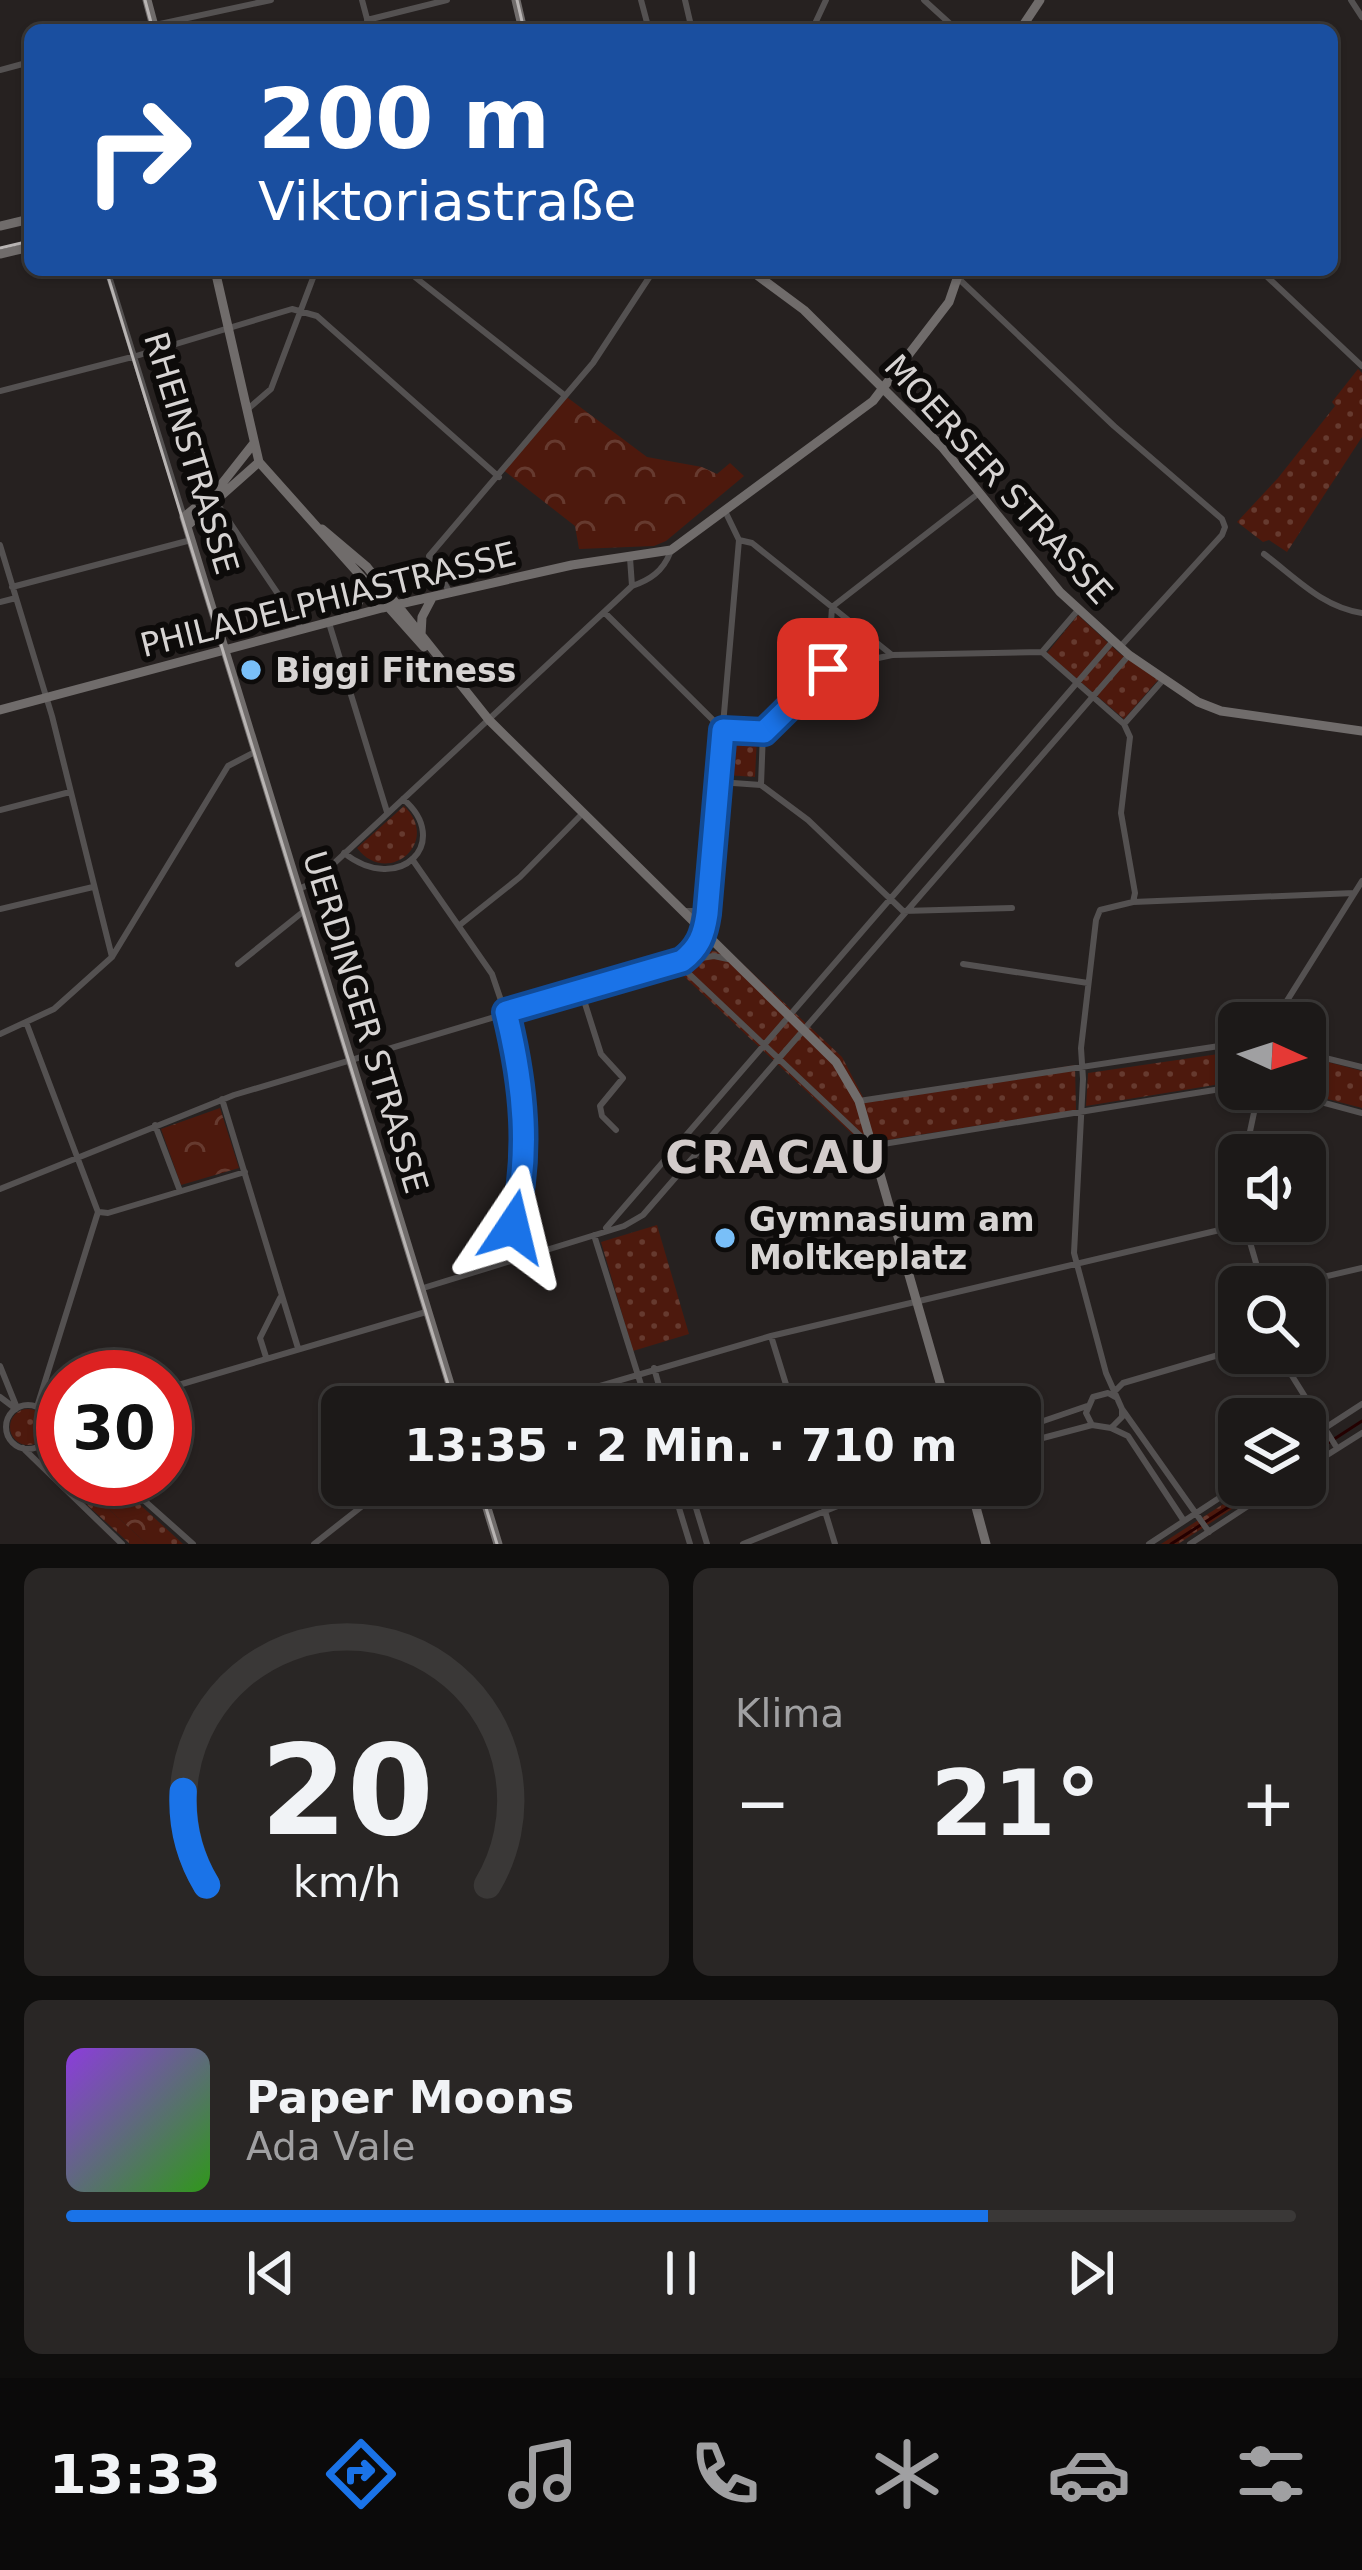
<!DOCTYPE html>
<html lang="de">
<meta charset="utf-8">
<style>
body{margin:0;font-family:"DejaVu Sans",sans-serif;background:#292625;color:#f1f3f6;height:100vh;display:flex;flex-direction:column;font-size:45px;white-space:nowrap}
*{box-sizing:border-box;margin:0}
p{font-size:39px;color:#a0a0a2}
.icon{flex:none;width:66px;height:66px;fill:none;stroke:currentColor;stroke-width:2;stroke-linecap:round;stroke-linejoin:round}
.map{position:relative;height:1544px;overflow:hidden}
.drawer{display:flex;flex-direction:column;gap:24px;padding:24px;background:#0f0e0d;flex:1}
.drawer>*{flex:none}
.hud{position:absolute;left:24px;top:24px;width:1314px;height:252px;border-radius:18px;box-shadow:0 3px 9px #0004,0 0 0 3px #3a3837;background:#1a4fa0;color:#fff;overflow:hidden}
.needle{width:78px;rotate:93deg}
.fabs{position:absolute;left:1218px;top:1002px;display:grid;gap:24px}
.fabs a{display:grid;place-items:center;width:108px;height:108px;border-radius:18px;background:#1c1918;box-shadow:0 3px 9px #0004,0 0 0 3px #3a3837;font-size:60px}
.speed{position:absolute;left:36px;top:1350px;display:flex;gap:24px;font-size:60px;font-weight:700;text-align:center}
.speed>*{display:grid;place-content:center;width:156px;height:156px;border-radius:50%;background:#1c1918;box-shadow:0 3px 9px #0004,0 0 0 3px #3a3837;line-height:1}
.speed .limit{border:18px solid #d22;background:#fff;color:#111}
.pin{position:absolute;display:grid;place-items:center;width:102px;height:102px;color:#fff;margin:-51px;border-radius:24px;box-shadow:0 6px 18px #0006}
.me{position:absolute;width:132px;margin:-66px;rotate:10deg;stroke-linejoin:round;filter:drop-shadow(0 0 9px #0008)}
.turn{display:flex;align-items:center;gap:42px;height:252px;padding:0 36px;font-size:54px}
.turn .icon{width:156px;height:156px;stroke-width:2.5}
.turn b{display:block;font-size:84px;line-height:102px}
.big{font-size:90px;font-weight:800;line-height:1.1}
.drawer .tile{flex:1;display:flex;flex-direction:column;justify-content:center;gap:18px;min-width:0;padding:0 42px;border-radius:18px;background:#292625}
.drawer .dial{align-items:center;gap:0}
.dial svg{height:312px;overflow:visible;fill:none;stroke:#3a3837;stroke-width:7;stroke-linecap:round;text-anchor:middle}
.dial text{fill:#f1f3f6;stroke:none}
.song{display:flex;align-items:center;gap:36px}
.cover{width:144px;height:144px;border-radius:18px;background:linear-gradient(135deg,hsl(270 70% 55%),hsl(110 70% 35%))}
.played{height:12px;border-radius:6px;background:linear-gradient(90deg,#1a73e8 75%,#3a3837 75%)}
.keys{display:flex;justify-content:space-around;direction:ltr}
.heat{display:flex;justify-content:space-between;align-items:center;font-size:66px;direction:ltr}
.drawer .tiles{flex:1;display:grid;gap:24px;grid-template-columns:1fr 1fr}
.tile:last-child{grid-column:span 2}
.trip{position:absolute;left:321px;top:1386px;width:720px;height:120px;border-radius:18px;background:#1c1918;box-shadow:0 3px 9px #0004,0 0 0 3px #3a3837;font-weight:800;line-height:120px;text-align:center}
.dock{display:flex;height:192px;justify-content:space-around;align-items:center;background:#0b0a0a;color:#a0a0a2}
.dock .icon{width:84px;height:84px}
.dock .active{color:#1a73e8}
.dock b{font-size:54px;color:#f1f3f6}
.map>svg:first-child{display:block}
.grass{fill:url(#grass-dots)}
.park{fill:url(#park-crowns)}
.lines{fill:none;stroke-linecap:round;stroke-linejoin:round}
.stream{stroke:#240000;stroke-width:3}
.street{stroke:#545151;stroke-width:6}
.secondary{stroke:#706c6b;stroke-width:9}
.tram{stroke:#b8b4b3;stroke-width:3}
.route-casing{stroke:#114b97;stroke-width:30}
.route{stroke:#1a73e8;stroke-width:21}
.poi-dot{fill:#79bff8;stroke:#0d0b0a;stroke-width:4.5}
.labels{text-anchor:middle;stroke-width:12;stroke-linejoin:round;paint-order:stroke}
.street-label{font-size:33px;fill:#d7d4d3;stroke:#0d0b0a}
.poi-label{font-size:33px;font-weight:bold;fill:#d7d4d3;stroke:#0d0b0a;text-anchor:start}
.district-label{font-size:45px;font-weight:bold;letter-spacing:3px;fill:#d2cbca;stroke:#0d0b0a}
</style>
<div class="map">
<svg width="1362" height="1544" viewBox="0 0 1362 1544">
<defs>
<pattern id="grass-dots" width="8" height="8" patternUnits="userSpaceOnUse" patternTransform="scale(3)"><rect width="8" height="8" fill="#4d190d"/><path d="M2 2h.1M6 6h.1" fill="none" stroke="#663a2f" stroke-width="1.8" stroke-linecap="round"/></pattern>
<pattern id="park-crowns" width="20" height="18" patternUnits="userSpaceOnUse" patternTransform="scale(3)"><rect width="20" height="18" fill="#4d190d"/><path d="M2 6a3 3 0 1 1 6 0M12 15a3 3 0 1 1 6 0" fill="none" stroke="#663a2f"/></pattern>
</defs>
<rect width="100%" height="100%" fill="#262120"/>
<path class="grass" d="M1358 369 1362 373V437L1287 552 1269 540 1263 542 1237 522 1278 478 1335 406 1332 402Z
M1078 615 1119 653 1158 680 1124 719 1047 653Z
M835 618 877 652 834 661Z
M729 735 757 737 755 777 726 775Z
M404 806C442 842 387 888 357 848Z
M702 950 731 953 842 1057 864 1099 1075 1065 1076 1110 880 1141 866 1147 676 969Z
M1239 1051V1081L1086 1106 1088 1073Z
M1305 1056 1362 1071V1108L1289 1089H1305Z
M657 1225 689 1334 633 1351 601 1242Z
M10 1427a18 18 0 1 1 36 0a18 18 0 1 1-36 0Z
M62 1434 63 1479H112L183 1544H167L103 1504 147 1544H130L38 1460Z
M1253 1485H1269L1178 1544H1161Z"/>
<path class="park" d="M564 395 647 457 702 467 717 474 730 463 744 476 666 541 654 546 579 549 575 526 502 469Z
M220 1108 239 1168 181 1185 161 1129Z
M113 1492 169 1543 167 1544H147L103 1504Z"/>
<g class="lines">
<path class="stream" d="M1305 1458 1362 1421
M1171 1544 1263 1485"/>
<path class="street" d="M362 0 370 30
M641 0 649 30
M685 0 692 30
M924 0 957 30
M1351 0 1362 17
M367 20 447 0
M132 30 271 0
M812 30 826 0
M0 70 30 62
M107 270 184 517
M406 270 563 394
M1260 270 1362 366
M959 279 1114 426 1222 519 1225 527 1222 535 1120 647
M0 391 136 356 292 309 317 316 499 477
M249 408 271 389 316 270
M216 502 301 628
M739 540 752 543 892 655
M0 545 52 716 112 957
M1264 554C1296 578 1322 607 1362 613
M630 558 632 586
M12 587 191 540
M449 591 429 556 593 363 654 270
M0 602 16 598
M604 612 723 730 763 732 761 785 719 782
M329 623 387 812
M1042 652 1124 724
M1042 652 1078 610
M828 669 832 607 979 493
M828 669 892 655 1042 652
M1124 724 1163 680
M763 732 828 669
M761 785 808 820 903 911 1012 908
M0 810 70 792
M344 853C400 897 453 841 403 799
M412 859 492 974 508 1021 519 1068 526 1144 508 1261
M297 890 314 882 632 586C650 580 663 571 670 553
M1133 902 1354 893
M0 909 93 887
M684 911H695L706 898
M461 924 520 877 582 814
M684 959 700 942 706 922 739 540 725 511
M682 961 688 973 871 1146 1239 1086
M238 964 304 911
M963 964 1088 983
M581 991 601 1054 623 1078 600 1106 602 1116 616 1130
M26 1022 98 1212 37 1407
M1273 1023 1362 881
M0 1034 54 1009 112 957 228 766 255 752
M1305 1053 1362 1067
M1273 1089 1362 1113
M222 1099 298 1348
M859 1101 1239 1043
M155 1125 180 1191
M1245 1155 1259 1089
M0 1189 234 1095 682 961 714 956 728 959
M99 1212 108 1213 245 1172
M1245 1225 1263 1287
M606 1228 1113 641
M594 1235 648 1407
M1280 1287 1362 1268
M420 1289 624 1226 643 1215 1129 655
M771 1336 793 1407
M1283 1353 1289 1371 1337 1448
M266 1357 260 1338 280 1298
M0 1366 17 1408
M654 1368 665 1407
M165 1389 426 1312
M1114 1392 1123 1383 1239 1349
M0 1397 16 1409
M1117 1398 1108 1393 1093 1397 1086 1413 1092 1425 1111 1428 1122 1417V1409L1106 1373 1074 1253 1083 1079 1081 1048 1096 920 1100 910 1133 902 1135 893 1121 813 1130 737 1124 724
M6 1427a22 22 0 1 1 44 0a22 22 0 1 1-44 0Z
M528 1407 771 1336 1245 1224
M1122 1409 1209 1532
M55 1423 63 1428
M1111 1428 1128 1436 1184 1521
M1020 1429 1087 1406
M1305 1441 1362 1404
M1020 1444 1092 1425
M23 1448 122 1544
M1305 1469 1362 1433
M120 1479 193 1544
M672 1485 690 1544
M689 1485 707 1544
M817 1485 835 1544
M314 1544 389 1485
M743 1544 890 1485
M1149 1544 1239 1485
M1190 1544 1280 1485"/>
<path class="secondary" d="M147 0 155 30
M516 0 523 30
M1020 30 1040 0
M0 226 30 219
M0 254 30 247
M215 270 259 462 424 647
M750 270 804 310 942 447 1060 592 1129 655 1198 702 1221 711 1362 731
M254 443 217 490 184 517 457 1407
M187 526 259 462
M322 529 367 567 489 720 836 1062 859 1101 947 1407
M352 615 361 597 363 581
M421 635 422 617 432 598
M0 710 382 608 572 565 671 550 873 401 949 302 960 270
M480 1485 498 1544
M970 1485 986 1544"/>
<path class="tram" d="M145 0 153 30
M517 0 524 30
M0 248 30 241
M106 270 455 1407
M479 1485 497 1544"/>
</g>
<g class="lines">
<g class="route-casing">
<path id="route" d="M513 1227C531 1154 524 1085 506 1012L682 961C699 948 704 935 707 914L723 730 764 732 828 669"/>
</g>
<use href="#route" class="route"/>
</g>
<g class="poi-dot">
<circle cx="251" cy="670" r="12"/>
<circle cx="725" cy="1238" r="12"/>
</g>
<g class="labels">
<g class="street-label">
<text transform="translate(192 453) rotate(73)" y="12">RHEINSTRASSE</text>
<text transform="translate(999 479) rotate(48)" y="12">MOERSER STRASSE</text>
<text transform="translate(328 599) rotate(-14)" y="12">PHILADELPHIASTRASSE</text>
<text transform="translate(366 1022) rotate(73)" y="12">UERDINGER STRASSE</text>
</g>
<g class="poi-label">
<text x="275" y="682">Biggi Fitness</text>
<text x="749" y="1231">Gymnasium am<tspan x="749" dy="38">Moltkeplatz</tspan></text>
</g>
<g class="district-label">
<text x="777" y="1173">CRACAU</text>
</g>
</g>
</svg>
<div class="fabs">
<a><svg class="needle" viewBox="-14 -14 28 28"><path d="M0-13l5 13h-10z" fill="#e53935"/><path d="M0 13l5-13h-10z" fill="#a0a0a2"/></svg></a>
<a><svg class="icon" aria-label="sound" viewBox="0 0 24 24"><path d="M4 9h4l5-4v14l-5-4H4zM17 9q2 3 0 6"/></svg></a>
<a><svg class="icon" aria-label="search" viewBox="0 0 24 24"><circle cx="10" cy="10" r="6"/><path d="M15 15l6 6"/></svg></a>
<a><svg class="icon" aria-label="layers" viewBox="0 0 24 24"><path d="M12 4l9 5-9 5-9-5zM3 14l9 5 9-5"/></svg></a>
</div>
<div class="speed"><div class="limit">30</div></div>
<div class="pin" style="left:828px;top:669px;background:#d93025"><svg class="icon" aria-label="arrive" viewBox="0 0 24 24"><path d="M6 21V4h12l-3 4 3 4H6"/></svg></div>
<svg class="me" style="left:513px;top:1227px" viewBox="-20 -20 40 40"><path d="M0-17L14 15 0 8-14 15z" fill="#1a73e8" stroke="#fff" stroke-width="4"/></svg>
<div class="trip">13:35 · 2 Min. · 710 m</div>
<div class="hud">
<div class="turn"><svg class="icon" aria-label="right" viewBox="0 0 24 24"><path d="M7 20v-9h11M14 6l5 5-5 5"/></svg><div><b>200 m</b>Viktoriastraße</div></div>
</div>
</div>
<section class="drawer">
<div class="tiles">
<div class="tile dial"><svg viewBox="0 0 100 80">
<path d="M14 69A42 42 0 1 1 86 69"/>
<path d="M14 69A42 42 0 0 1 8 45" stroke="#1a73e8"/>
<text x="50" y="56" font-size="32" font-weight="700">20</text>
<text x="50" y="72" font-size="11">km/h</text>
</svg></div>
<div class="tile"><p>Klima</p>
<div class="heat"><a>−</a><b class="big">21°</b><a>+</a></div>
</div>
<div class="tile">
<div class="song"><i class="cover"></i><div><b>Paper Moons</b><p>Ada Vale</p></div></div>
<div class="played"></div>
<div class="keys"><svg class="icon" aria-label="previous" viewBox="0 0 24 24"><path d="M18 5L8 12l10 7zM5 5v14"/></svg><svg class="icon" aria-label="pause" viewBox="0 0 24 24"><path d="M8 5v14M16 5v14"/></svg><svg class="icon" aria-label="next" viewBox="0 0 24 24"><path d="M6 5l10 7-10 7zM19 5v14"/></svg></div>
</div>
</div>
</section>
<nav class="dock">
<b>13:33</b>
<svg class="icon active" aria-label="directions" viewBox="0 0 24 24"><path d="M12 3l9 9-9 9-9-9zM9 14v-3h6M13 9l2 2-2 2"/></svg>
<svg class="icon" aria-label="music" viewBox="0 0 24 24"><path d="M9 18V5l10-2v13"/><circle cx="6" cy="18" r="3"/><circle cx="16" cy="16" r="3"/></svg>
<svg class="icon" aria-label="phone" viewBox="0 0 24 24"><path d="M5 4h4l2 5-3 2q2 4 5 5l2-3 5 2v4C11 20 4 13 5 4z"/></svg>
<svg class="icon" aria-label="climate" viewBox="0 0 24 24"><path d="M12 3v18M4 7l16 10M4 17L20 7"/></svg>
<svg class="icon" aria-label="car" viewBox="0 0 24 24"><path d="M5 17H2v-5l4-1 3-4h7l3 4 3 1v5h-3M9 17h6M6 11h13"/><circle cx="7" cy="17" r="2"/><circle cx="17" cy="17" r="2"/></svg>
<svg class="icon" aria-label="filters" viewBox="0 0 24 24"><path d="M4 7h16M4 17h16"/><circle cx="9" cy="7" r="2"/><circle cx="15" cy="17" r="2"/></svg>
</nav>
